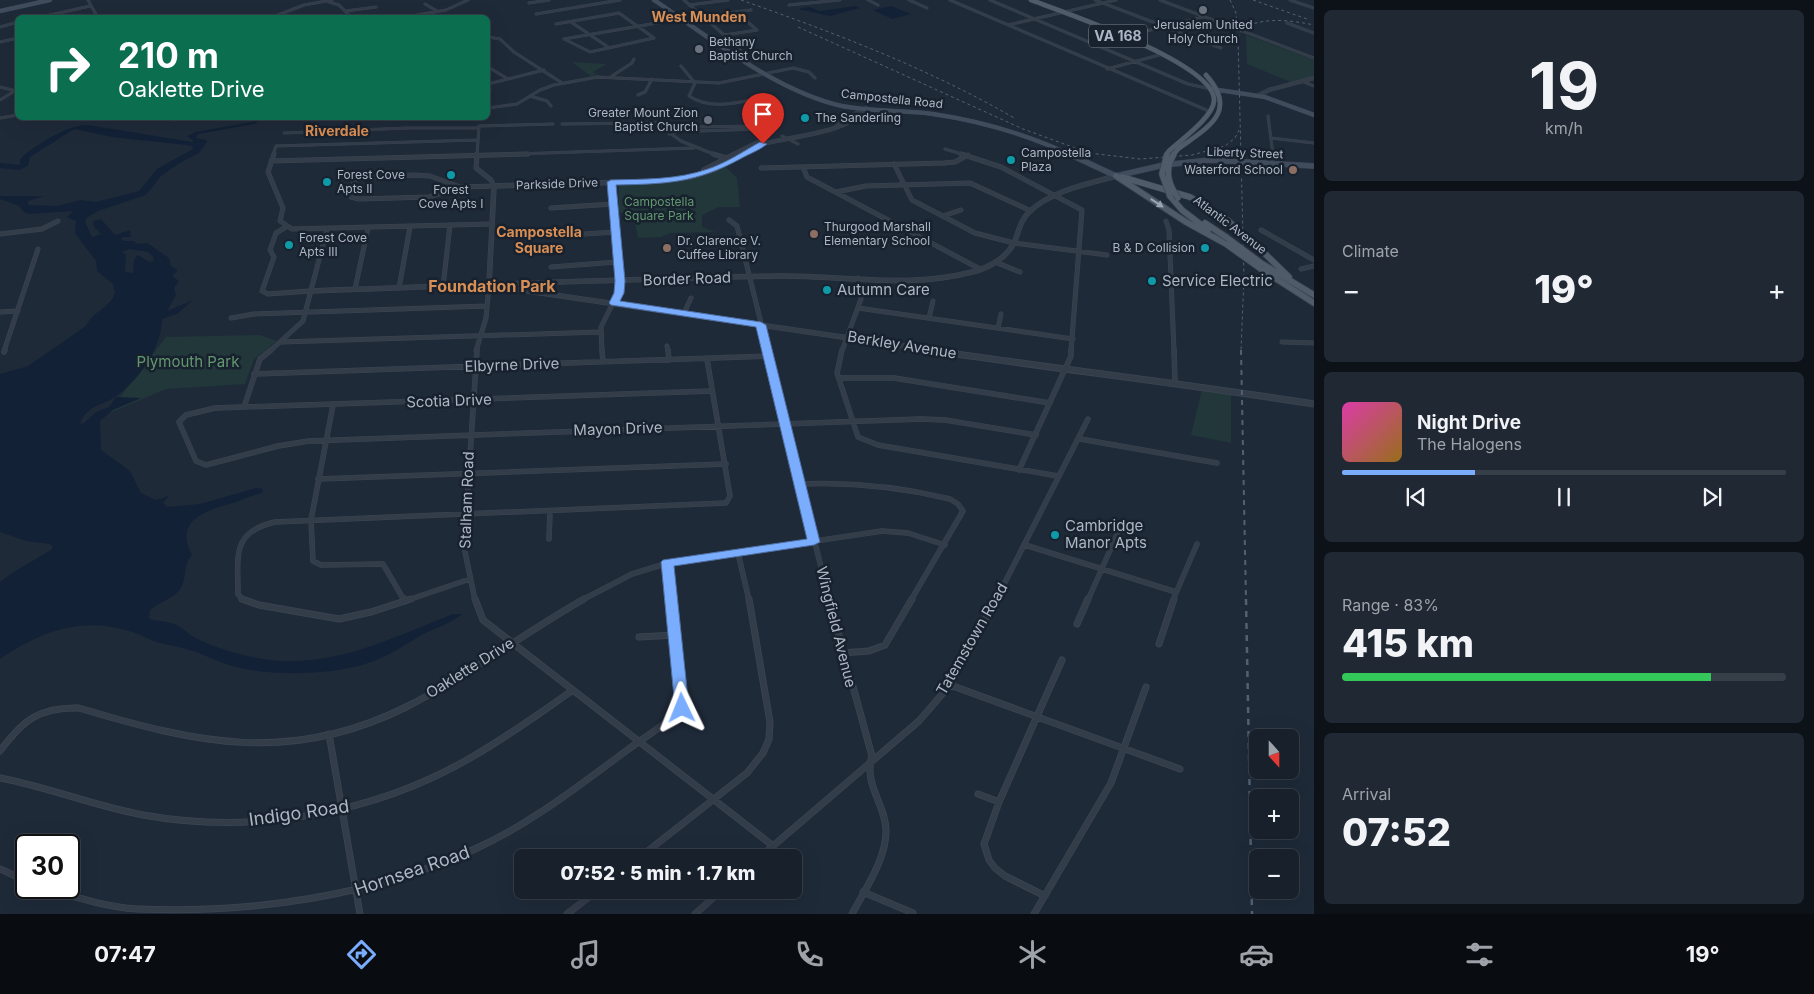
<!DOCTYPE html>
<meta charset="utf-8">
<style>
body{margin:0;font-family:Inter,sans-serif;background:#202833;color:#f1f3f6;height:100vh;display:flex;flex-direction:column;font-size:19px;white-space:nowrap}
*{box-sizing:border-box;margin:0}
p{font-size:16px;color:#9ea3a9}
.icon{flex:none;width:28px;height:28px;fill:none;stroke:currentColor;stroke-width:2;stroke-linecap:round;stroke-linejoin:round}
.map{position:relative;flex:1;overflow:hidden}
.details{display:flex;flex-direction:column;gap:10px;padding:10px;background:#0d1218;width:500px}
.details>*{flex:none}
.guide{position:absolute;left:15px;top:15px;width:475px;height:105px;border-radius:8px;box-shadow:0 5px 20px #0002,0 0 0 1px #363e47;background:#0b6e4f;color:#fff;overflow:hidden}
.needle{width:32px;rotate:159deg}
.fabs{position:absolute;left:1249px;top:729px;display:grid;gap:10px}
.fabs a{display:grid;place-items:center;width:50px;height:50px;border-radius:8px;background:#17202b;box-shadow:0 5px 20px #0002,0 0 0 1px #363e47;font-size:25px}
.speed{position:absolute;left:15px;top:834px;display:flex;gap:10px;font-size:25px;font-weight:700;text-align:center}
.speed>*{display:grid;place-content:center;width:65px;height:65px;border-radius:50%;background:#17202b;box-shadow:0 5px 20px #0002,0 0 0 1px #363e47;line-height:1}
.speed .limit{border:2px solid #111;border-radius:8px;background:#fff;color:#111}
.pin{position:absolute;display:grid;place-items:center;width:42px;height:42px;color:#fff;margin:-51px -21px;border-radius:50% 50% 50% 0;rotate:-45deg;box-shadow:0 0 5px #0007}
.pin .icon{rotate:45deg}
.me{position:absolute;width:55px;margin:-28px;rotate:358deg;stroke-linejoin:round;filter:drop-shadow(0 0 4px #0008)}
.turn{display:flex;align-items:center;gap:18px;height:105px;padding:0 20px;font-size:22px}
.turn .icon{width:65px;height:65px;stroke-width:2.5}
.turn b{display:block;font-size:35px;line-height:42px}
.big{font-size:38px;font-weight:800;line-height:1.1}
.details .widget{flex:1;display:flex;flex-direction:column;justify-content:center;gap:8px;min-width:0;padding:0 18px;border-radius:8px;background:#202833}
.details .dial{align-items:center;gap:0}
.dial b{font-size:65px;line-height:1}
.song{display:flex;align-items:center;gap:15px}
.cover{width:60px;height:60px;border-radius:8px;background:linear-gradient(135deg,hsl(320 70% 55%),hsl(40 70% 35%))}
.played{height:5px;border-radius:2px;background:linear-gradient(90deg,#7aadfe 30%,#363e47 30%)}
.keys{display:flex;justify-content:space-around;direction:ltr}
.heat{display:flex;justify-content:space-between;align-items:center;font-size:28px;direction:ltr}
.charge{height:8px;border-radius:4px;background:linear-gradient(90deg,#34c759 83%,#363e47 0)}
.trip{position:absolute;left:514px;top:849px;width:288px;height:50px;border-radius:8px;background:#17202b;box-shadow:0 5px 20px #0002,0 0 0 1px #363e47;font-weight:800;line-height:50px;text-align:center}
.tabs{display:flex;height:80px;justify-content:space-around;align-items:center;background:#090d11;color:#9ea3a9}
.tabs .icon{width:35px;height:35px}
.tabs .selected{color:#7aadfe}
.tabs b{font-size:22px;color:#f1f3f6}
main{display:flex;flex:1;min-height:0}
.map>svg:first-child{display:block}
.green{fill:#21373a}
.water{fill:#122136;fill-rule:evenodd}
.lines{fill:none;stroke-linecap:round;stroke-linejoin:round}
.minor-far3-casing{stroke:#3c4553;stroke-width:3}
.minor-far2-casing{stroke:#3c4553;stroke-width:5}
.minor-far1-casing{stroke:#3c4553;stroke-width:5.5}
.minor-casing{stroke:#3c4553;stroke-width:7}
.tertiary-far2-casing{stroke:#3c4553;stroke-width:4.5}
.tertiary-far1-casing{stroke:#3c4553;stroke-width:5.5}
.tertiary-casing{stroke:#3c4553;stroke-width:7}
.secondary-far1-casing{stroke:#3c4553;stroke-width:4.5}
.secondary-casing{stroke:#3c4553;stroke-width:6}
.primary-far1-casing{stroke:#3c4553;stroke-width:5}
.primary-casing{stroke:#3c4553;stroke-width:7}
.minor-far3{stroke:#333c49;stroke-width:2.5}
.minor-far2{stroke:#333c49;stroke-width:4}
.minor-far1{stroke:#333c49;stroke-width:4.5}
.minor{stroke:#333c49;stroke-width:5.5}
.tertiary-far2{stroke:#333c49;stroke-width:4}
.tertiary-far1{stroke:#333c49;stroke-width:4.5}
.tertiary{stroke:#333c49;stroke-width:5.5}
.secondary-far1{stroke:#404b5c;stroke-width:4}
.secondary{stroke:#404b5c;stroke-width:5}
.primary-far1{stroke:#505b6a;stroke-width:4.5}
.primary{stroke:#505b6a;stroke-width:5.5}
.rail-far2{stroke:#546071;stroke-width:1;stroke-dasharray:3 3;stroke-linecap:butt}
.rail-far1{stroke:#546071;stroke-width:2;stroke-dasharray:5 5;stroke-linecap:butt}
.rail{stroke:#546071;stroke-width:2.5;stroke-dasharray:6 6;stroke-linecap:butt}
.primary-bridge-far1-casing{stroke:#3c4553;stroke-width:5;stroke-linecap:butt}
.primary-bridge-casing{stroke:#3c4553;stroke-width:7;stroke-linecap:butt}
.primary-bridge-far1{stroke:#505b6a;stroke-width:4.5}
.primary-bridge{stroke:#505b6a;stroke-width:5.5}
.oneway{fill:#9aa4b4}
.route{fill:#7aadfe;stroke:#4f70a5}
.worship-dot{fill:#6b7280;stroke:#18212e;stroke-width:2}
.culture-dot{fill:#0f9aa8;stroke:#18212e;stroke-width:2}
.education-dot{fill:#8d6e63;stroke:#18212e;stroke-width:2}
.labels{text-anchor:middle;stroke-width:5;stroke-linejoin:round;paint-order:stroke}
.far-poi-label{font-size:12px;fill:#adb6c6;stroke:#18212e;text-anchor:start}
.far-street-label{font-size:12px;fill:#adb6c6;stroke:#18212e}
.far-park-label{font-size:12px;fill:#63986f;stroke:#18212e}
.far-neighbourhood-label{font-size:14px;font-weight:bold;fill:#d98e54;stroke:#18212e}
.shield{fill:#18212e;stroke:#808998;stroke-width:1}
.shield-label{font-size:14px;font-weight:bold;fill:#adb6c6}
.street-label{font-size:15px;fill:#adb6c6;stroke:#18212e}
.poi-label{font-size:15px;fill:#adb6c6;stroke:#18212e;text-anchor:start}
.park-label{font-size:15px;fill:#63986f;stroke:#18212e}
.neighbourhood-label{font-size:16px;font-weight:bold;fill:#d98e54;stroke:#18212e}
.near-street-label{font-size:18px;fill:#adb6c6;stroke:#18212e}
</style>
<main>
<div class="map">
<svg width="1314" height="914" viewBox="0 0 1314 914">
<rect width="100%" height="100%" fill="#1f2a39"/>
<path class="green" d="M1246 35 1314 60V76L1291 82 1247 64Z
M572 62 605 64V65L593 72 597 75 591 76Z
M726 167 737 178 740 207H719L702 215V227L715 232 670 233 661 237 638 238 633 213H619V185L658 183Z
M260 335 277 341 254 359 245 384 166 389 107 414 166 337Z
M1202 389 1231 393V443L1191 435Z"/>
<path class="water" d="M855 6 860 8 830 16 798 9 809 7 820 11Z
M891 6 911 14 892 19 873 10Z
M258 121 254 124 198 134 196 138 206 140 207 142 199 153 178 164 161 176 146 195 98 211 86 218 85 222 92 237 101 234 94 227 93 221 101 219 115 235 130 230 131 237H123L121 239 124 241H134L137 244 147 243 169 258 171 266 178 270 172 276 179 281 174 288 176 295 167 311 193 300 177 314 162 319C162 348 138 381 115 397 102 406 86 405 80 424L84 423 96 412 109 407 116 397 141 398 113 410 100 421 101 450 130 471 141 493 156 500 169 496 163 503 167 507 200 504 256 488 263 489V492L259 494C249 496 242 500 233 503 207 510 173 520 192 555 183 565 187 577 181 588 175 598 159 602 150 610L149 619C156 621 164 621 171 623 180 625 187 633 194 637 203 642 215 647 226 650 313 679 374 645 453 614H462C449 625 436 627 422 635 404 645 388 657 368 663 333 675 276 676 240 668 221 664 205 654 186 649 177 646 167 645 157 642 147 639 138 633 129 631 80 616 40 632 0 659V582L12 573 51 550 53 547 50 544 26 541 0 532V374L28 366 86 326C92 312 111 307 115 293L113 284 97 271 96 261 75 233 76 221 67 217 73 211 29 214 24 212 19 206 0 199V196H44L28 201V205L58 206 80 200 96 202 139 191 157 169 193 149 192 146 186 145 112 137 74 129 30 157 28 166 19 170 0 168V163L20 165V159C33 146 69 124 88 125L192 142 194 141 187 136 196 132ZM129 249 148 252 153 257 154 261 150 262 137 255 134 260 133 273 125 272 126 255 122 252Z"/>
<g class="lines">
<g class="minor-far3-casing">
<path id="minor-far3" d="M88 0 98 18
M684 0 738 47 749 63
M868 0 878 5
M909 0 927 8
M950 0 1211 112
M990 0 1188 84 1211 89
M1095 0 1221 48
M1160 0 1314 58
M1290 0 1314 8
M329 2 339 5 352 18
M529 3 549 0
M425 4 437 11
M689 5 728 0
M789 5 840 0
M346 11 376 7
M736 12 757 30
M536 14 620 0
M703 16 751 10
M37 18 90 6
M270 18 304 5 332 0
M400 18 446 10 468 0
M571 22 608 47
M1287 23 1314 33
M556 24 619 13 654 38
M1008 25 1116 0
M0 27 18 22
M725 35 757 30
M1126 36 1203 17
M488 37 500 39 514 52 562 83
M564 39 680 19
M564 39 590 52 654 38
M0 42 18 38
M681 66 695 83 689 96C708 109 734 104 755 99
M488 67 508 79
M1107 69 1163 54
M612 76 632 63 634 59
M1302 81 1314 86
M488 84 544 70
M0 87 16 91
M488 89 490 90
M638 95 645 92 652 79
M530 96 547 101 551 106
M0 100 18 89
M488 108 517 104 540 90 554 85 597 77 719 83 793 68 809 72 815 78
M1268 116 1273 155
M0 118 18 115
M171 118 174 120
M562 124 656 123 681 141 716 155
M758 126 759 129 699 131 691 127Z
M284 133 408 128H478
M669 134 691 127
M782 136 798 144
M1271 138 1314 143
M945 149 965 155
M273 155 276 146 477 140
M477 155 479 126 553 124
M482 155 694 148"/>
</g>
<g class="minor-far2-casing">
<path id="minor-far2" d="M274 154 268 172 283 208 280 221 292 229 492 224
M713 154 729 159
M961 154 1001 167 1082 210 1071 351
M1273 154 1274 163
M271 161 528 154
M894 164 912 200 975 233 1014 243 1107 255
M803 167 807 177 980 269
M761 168 944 163 955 162 968 155
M414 175 430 176 460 187 429 197 359 199 351 197 354 181 358 178Z
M460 187 494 186 491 180 476 168 477 154
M836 192 866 186 970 183 1031 211
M551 208 613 204
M943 216 961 210
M729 220 737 226 768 351
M1166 221 1169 230 1174 351
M286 227 276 233 270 250 274 257 262 291 268 294 310 291
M1261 230 1314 260
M0 234 42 229 58 221
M552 236 616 232
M995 262 1020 272
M551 267 617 262
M1301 269 1314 266
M443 287 450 225
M399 288 410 227
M355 289 368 228
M858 308 1073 339
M0 312 18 311
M684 313 691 298
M231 318 254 314 486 306
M929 318 933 301
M998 328 1001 314
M281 342 600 332
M1282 342 1314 343
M667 346 668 351
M4 351 38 249
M270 351 303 321 327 229
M476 351 486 318 489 285
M602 351 601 327 620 289 611 182
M842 351 861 299 858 278"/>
</g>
<g class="minor-far1-casing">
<path id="minor-far1" d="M602 350 603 362
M668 350 669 360
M768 350 829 600
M842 350 837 373 858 437 878 445 1058 476
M1174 350 1175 382
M4 352 5 350
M254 374 769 356
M839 378H894L1050 403
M712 391 215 408 186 415 179 422 196 461 206 465 278 446 309 441 921 419 945 420 1036 435
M333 405 311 520 313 561 321 565 383 564 404 600
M244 407 260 359 271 350
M1080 439 1217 463
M1019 470 1071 356V350
M318 479 726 464
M801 484C852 482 900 487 950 499L958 504 963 511 911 600
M549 539 550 512
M1025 545 1176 592
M738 553 749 600
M668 563 672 600
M243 600 238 594C238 557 231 532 275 522L726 503 730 496 707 359
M408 600 470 579
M475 600 464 547 477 350
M582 600 632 574 668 563 882 531 908 533 945 545
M996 600 1088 419
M1088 600 1122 523
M1173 600 1197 544"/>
</g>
<g class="minor-casing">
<path id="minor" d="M242 599 259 605 339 619 371 612 411 599
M404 599 405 601
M475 599 483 620 772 845
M829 599 872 756C863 784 886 805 886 831 886 860 865 889 852 914
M1077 624 1088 599
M639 637 676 635
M1159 644 1174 599
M842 653 869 651 885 645 912 599
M950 685 1180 769
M329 734 360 914
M0 751C23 720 39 707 79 708 196 743 290 765 406 707 468 676 524 633 584 599
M0 778C48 787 94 806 143 815 255 835 374 814 472 757 507 737 540 713 573 690
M978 794 999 802
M639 858 747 773 763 753 769 739 770 722 749 599
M759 858 919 721 950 685 996 599
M0 869 26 881
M45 888C75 897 106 907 137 909 250 914 373 896 475 849 532 823 580 785 630 748 646 736 663 726 679 713L683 696 672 599
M863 892 913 913
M1045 896 1005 876 995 868 989 860 984 844 999 802 1062 660
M567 914 598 890
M695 914 722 890
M1034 914 1111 783 1146 687"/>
</g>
<g class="tertiary-far2-casing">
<path id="tertiary-far2" d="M1259 95 1269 90 1314 78
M837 124 866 108
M732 155 758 142
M741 155C749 151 757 146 766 143 794 136 849 133 866 108"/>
</g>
<g class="tertiary-far1-casing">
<path id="tertiary-far1" d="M704 170 735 154
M489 285 494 186 662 181 691 177 713 170 744 154
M506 288 938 351
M310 291C466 285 621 279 777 276 842 275 908 289 972 272 989 268 1007 258 1015 241 1019 230 1021 219 1030 211 1053 190 1088 184 1116 176"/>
</g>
<g class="tertiary-casing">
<path id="tertiary" d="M929 350C1057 369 1186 384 1314 404"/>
</g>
<g class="secondary-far1-casing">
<path id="secondary-far1" d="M654 0C711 38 775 91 842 106 872 112 903 110 933 114 981 121 1028 135 1071 155
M0 11 50 0
M1212 89 1265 97 1314 115"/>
</g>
<g class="secondary-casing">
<path id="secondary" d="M1069 154 1116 176 1164 165 1210 160 1314 166"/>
</g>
<g class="primary-far1-casing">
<path id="primary-far1" d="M1031 0C1063 12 1217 64 1214 101 1213 117 1182 139 1169 151
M1178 149C1208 127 1239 112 1206 75"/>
</g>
<g class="primary-casing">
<path id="primary" d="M1116 176 1186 222 1226 244
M1122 177 1190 197 1227 220
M1170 196 1182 210 1208 230
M1205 223 1226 237
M1258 247 1289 277
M1261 263 1314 295
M1261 269 1314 303"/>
</g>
<use href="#minor-far3" class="minor-far3"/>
<use href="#minor-far2" class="minor-far2"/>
<use href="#minor-far1" class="minor-far1"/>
<use href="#minor" class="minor"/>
<use href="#tertiary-far2" class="tertiary-far2"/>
<use href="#tertiary-far1" class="tertiary-far1"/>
<use href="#tertiary" class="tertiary"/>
<use href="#secondary-far1" class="secondary-far1"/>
<use href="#secondary" class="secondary"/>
<use href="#primary-far1" class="primary-far1"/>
<use href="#primary" class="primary"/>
<path class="rail-far2" d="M741 0C835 33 930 69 1016 119
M1230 0 1236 13 1238 38 1244 277 1241 351
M1253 0 1307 19
M798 27 1023 129 1089 153 1140 159 1192 155 1225 146 1235 138 1239 130
M1238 38 1242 28C1265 17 1290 20 1314 25"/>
<path class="rail-far1" d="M1241 350 1246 600"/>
<path class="rail" d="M1246 599 1252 914"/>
<g class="primary-bridge-far1-casing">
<path id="primary-bridge-far1" d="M1166 155 1169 151
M1173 155 1178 149"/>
</g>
<g class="primary-bridge-casing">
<path id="primary-bridge" d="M1167 154 1162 174 1170 196
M1174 154C1164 170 1168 184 1178 198
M1227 220 1258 247
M1226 237 1261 263
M1226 244 1261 269"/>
</g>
<use href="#primary-bridge-far1" class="primary-bridge-far1"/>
<use href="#primary-bridge" class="primary-bridge"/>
</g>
<defs><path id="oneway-solid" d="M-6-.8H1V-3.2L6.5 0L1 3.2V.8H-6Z" transform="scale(1.25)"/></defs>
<use class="oneway" href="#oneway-solid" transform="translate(1157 203) rotate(33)"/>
<path class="route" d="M760 142 767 144C760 150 749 154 740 159 696 183 665 184 616 185L625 281 624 293 620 301 761 322 766 325 820 542 814 545 674 566 689 708 682 713 675 708 661 562 663 560 807 539 756 327 611 305 609 303 614 293 615 281 607 182 611 180C644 179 677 180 708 169 726 163 744 151 760 142Z"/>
<g class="worship-dot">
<circle cx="1203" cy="10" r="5"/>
<circle cx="699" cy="49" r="5"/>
<circle cx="708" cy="120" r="5"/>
</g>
<g class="culture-dot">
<circle cx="805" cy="118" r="5"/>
<circle cx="1011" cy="160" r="5"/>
<circle cx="451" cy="175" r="5"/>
<circle cx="327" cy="182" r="5"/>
<circle cx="289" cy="245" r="5"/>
<circle cx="1205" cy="248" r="5"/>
<circle cx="1152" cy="281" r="5"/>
<circle cx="827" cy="290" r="5"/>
<circle cx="1055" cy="535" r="5"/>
</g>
<g class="education-dot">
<circle cx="1293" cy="170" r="5"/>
<circle cx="814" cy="234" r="5"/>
<circle cx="667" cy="248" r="5"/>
</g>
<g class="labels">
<g class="far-poi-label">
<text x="1203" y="29" text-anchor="middle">Jerusalem United<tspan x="1203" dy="14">Holy Church</tspan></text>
<text x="709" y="46">Bethany<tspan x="709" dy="14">Baptist Church</tspan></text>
<text x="698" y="117" text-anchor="end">Greater Mount Zion<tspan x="698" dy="14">Baptist Church</tspan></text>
<text x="815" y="122">The Sanderling</text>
<text x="1021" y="157">Campostella<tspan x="1021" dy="14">Plaza</tspan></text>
<text x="1283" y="174" text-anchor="end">Waterford School</text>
<text x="337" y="179">Forest Cove<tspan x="337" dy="14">Apts II</tspan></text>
<text x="451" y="194" text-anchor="middle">Forest<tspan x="451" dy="14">Cove Apts I</tspan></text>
<text x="824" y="231">Thurgood Marshall<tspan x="824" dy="14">Elementary School</tspan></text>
<text x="299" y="242">Forest Cove<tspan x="299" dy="14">Apts III</tspan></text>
<text x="677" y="245">Dr. Clarence V.<tspan x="677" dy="14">Cuffee Library</tspan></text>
<text x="1195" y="252" text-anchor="end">B &amp; D Collision</text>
</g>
<g class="far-street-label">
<text transform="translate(892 99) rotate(6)" y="4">Campostella Road</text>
<text transform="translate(1245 153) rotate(2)" y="4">Liberty Street</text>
<text transform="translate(557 184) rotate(-2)" y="4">Parkside Drive</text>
<text transform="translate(1230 225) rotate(37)" y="4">Atlantic Avenue</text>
</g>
<g class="far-park-label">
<text x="659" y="206">Campostella<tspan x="659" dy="14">Square Park</tspan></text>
</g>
<g class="far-neighbourhood-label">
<text x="699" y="22">West Munden</text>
<text x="337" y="136">Riverdale</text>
<text x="539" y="237">Campostella<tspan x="539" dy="16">Square</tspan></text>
</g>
<rect class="shield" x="1089" y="24.5" width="58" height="23" rx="4"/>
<g class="shield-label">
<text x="1118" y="41">VA 168</text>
</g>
<g class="street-label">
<text transform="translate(687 279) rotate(-2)" y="5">Border Road</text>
<text transform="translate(902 345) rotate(9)" y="5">Berkley Avenue</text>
<text transform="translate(512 365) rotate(-2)" y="5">Elbyrne Drive</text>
<text transform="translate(449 401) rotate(-2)" y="5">Scotia Drive</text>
<text transform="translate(618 429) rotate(-2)" y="5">Mayon Drive</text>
<text transform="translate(467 500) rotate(-88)" y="5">Stalham Road</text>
<text transform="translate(836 627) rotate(76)" y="5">Wingfield Avenue</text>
<text transform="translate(972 639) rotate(-60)" y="5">Tatemstown Road</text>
<text transform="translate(470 668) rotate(-32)" y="5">Oaklette Drive</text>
</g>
<g class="poi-label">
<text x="1162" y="286">Service Electric</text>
<text x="837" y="295">Autumn Care</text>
<text x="1065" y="531">Cambridge<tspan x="1065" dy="17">Manor Apts</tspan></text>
</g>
<g class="park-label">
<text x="188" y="367">Plymouth Park</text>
</g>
<g class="neighbourhood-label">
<text x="492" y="292">Foundation Park</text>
</g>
<g class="near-street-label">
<text transform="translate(299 813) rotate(-8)" y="6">Indigo Road</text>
<text transform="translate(412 871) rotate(-19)" y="6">Hornsea Road</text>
</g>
</g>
</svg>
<div class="fabs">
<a><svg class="needle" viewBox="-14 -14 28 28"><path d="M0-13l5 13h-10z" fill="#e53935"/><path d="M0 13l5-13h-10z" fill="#9ea3a9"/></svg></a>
<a>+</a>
<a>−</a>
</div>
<div class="speed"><div class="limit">30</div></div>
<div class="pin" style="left:763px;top:144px;background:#d93025"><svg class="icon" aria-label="arrive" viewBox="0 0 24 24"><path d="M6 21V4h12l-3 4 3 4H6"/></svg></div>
<svg class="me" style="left:682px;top:708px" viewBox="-20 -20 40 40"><path d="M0-17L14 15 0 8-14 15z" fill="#7aadfe" stroke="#fff" stroke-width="4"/></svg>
<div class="trip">07:52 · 5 min · 1.7 km</div>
<div class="guide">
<div class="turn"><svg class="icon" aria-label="right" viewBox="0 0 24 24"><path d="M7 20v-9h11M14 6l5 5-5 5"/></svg><div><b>210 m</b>Oaklette Drive</div></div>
</div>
</div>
<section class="details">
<div class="widget dial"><b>19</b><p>km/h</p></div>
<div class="widget"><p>Climate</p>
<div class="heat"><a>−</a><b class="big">19°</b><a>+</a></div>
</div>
<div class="widget">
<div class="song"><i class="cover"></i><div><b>Night Drive</b><p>The Halogens</p></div></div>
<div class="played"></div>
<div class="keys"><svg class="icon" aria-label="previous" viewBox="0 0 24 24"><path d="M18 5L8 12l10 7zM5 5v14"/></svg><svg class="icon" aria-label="pause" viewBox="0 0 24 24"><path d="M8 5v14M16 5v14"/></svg><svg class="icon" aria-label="next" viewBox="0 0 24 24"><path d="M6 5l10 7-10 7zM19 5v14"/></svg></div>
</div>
<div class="widget"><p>Range · 83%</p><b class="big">415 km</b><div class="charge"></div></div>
<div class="widget"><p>Arrival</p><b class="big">07:52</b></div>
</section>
</main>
<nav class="tabs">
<b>07:47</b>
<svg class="icon selected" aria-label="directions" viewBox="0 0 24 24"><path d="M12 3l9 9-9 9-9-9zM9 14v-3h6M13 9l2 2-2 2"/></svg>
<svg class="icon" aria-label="music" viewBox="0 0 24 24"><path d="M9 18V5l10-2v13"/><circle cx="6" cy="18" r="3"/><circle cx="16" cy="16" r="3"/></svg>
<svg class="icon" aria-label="phone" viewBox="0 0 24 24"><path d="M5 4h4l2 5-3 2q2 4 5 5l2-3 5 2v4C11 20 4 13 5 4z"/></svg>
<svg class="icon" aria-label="climate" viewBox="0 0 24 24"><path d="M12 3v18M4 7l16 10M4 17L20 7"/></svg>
<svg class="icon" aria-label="car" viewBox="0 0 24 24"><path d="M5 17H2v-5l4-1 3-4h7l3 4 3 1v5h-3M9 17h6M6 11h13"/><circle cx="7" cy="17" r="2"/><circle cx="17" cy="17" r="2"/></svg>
<svg class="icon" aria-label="filters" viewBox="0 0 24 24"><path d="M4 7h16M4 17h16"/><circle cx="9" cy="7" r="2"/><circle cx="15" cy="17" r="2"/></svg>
<b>19°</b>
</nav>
